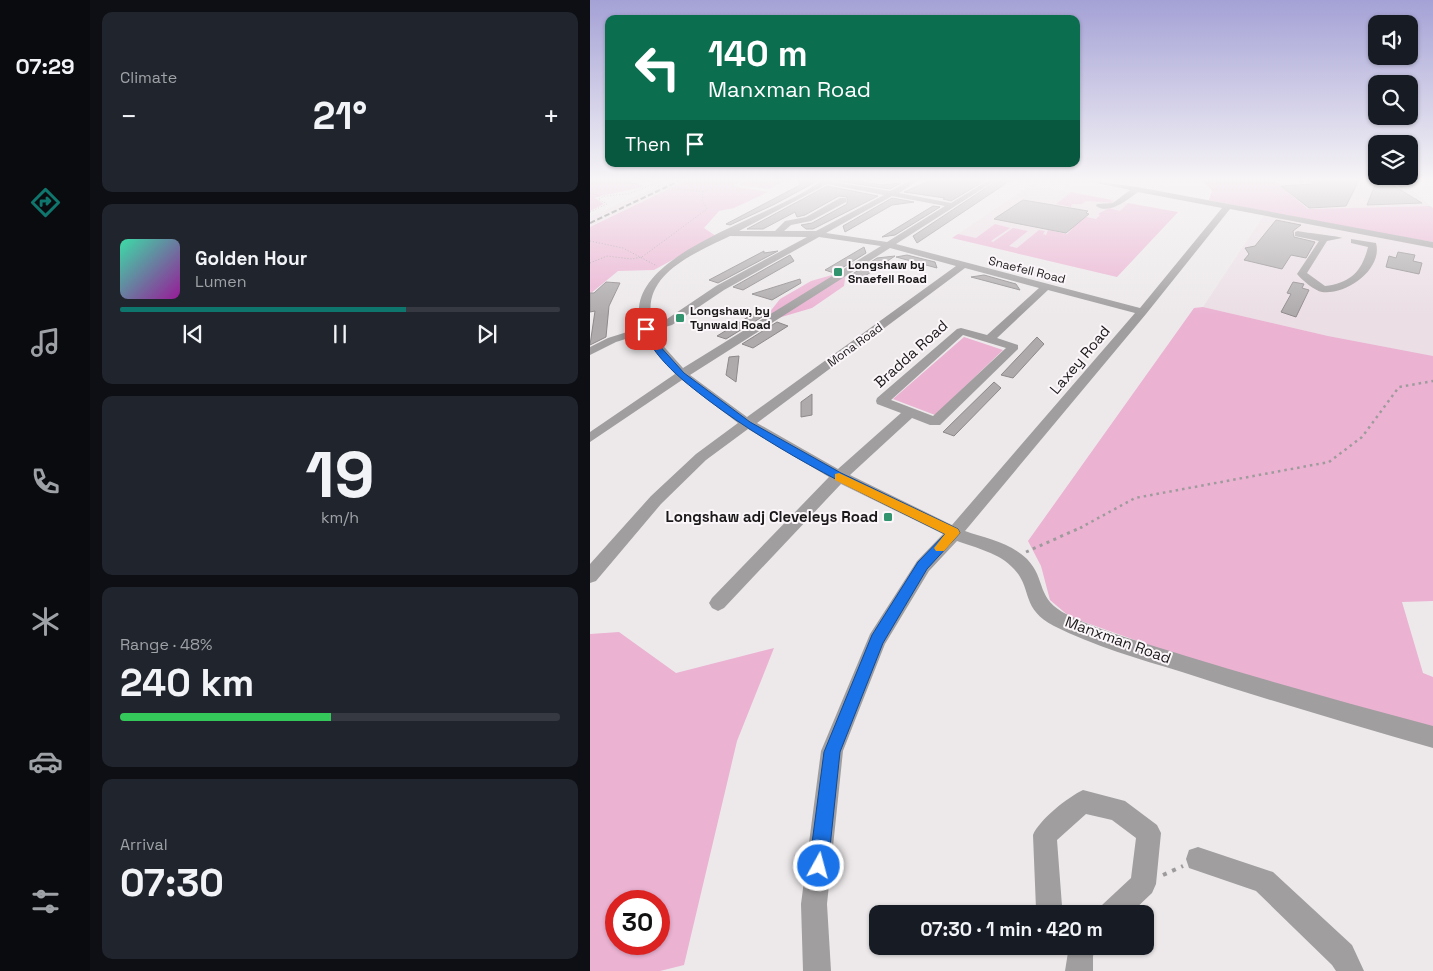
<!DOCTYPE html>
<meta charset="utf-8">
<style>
body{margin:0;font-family:"Space Grotesk",sans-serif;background:#20242c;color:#f1f3f6;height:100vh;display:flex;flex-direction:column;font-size:19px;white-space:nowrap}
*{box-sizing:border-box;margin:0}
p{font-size:16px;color:#9ea1a6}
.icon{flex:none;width:28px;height:28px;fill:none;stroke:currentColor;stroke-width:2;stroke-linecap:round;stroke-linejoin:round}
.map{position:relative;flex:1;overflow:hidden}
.panel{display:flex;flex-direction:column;gap:12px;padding:12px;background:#0d0f14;width:500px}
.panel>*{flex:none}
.top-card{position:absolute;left:15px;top:15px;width:475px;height:152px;border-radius:10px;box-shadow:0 1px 4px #0004;background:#0b6e4f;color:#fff;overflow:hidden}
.controls{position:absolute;left:778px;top:15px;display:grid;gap:10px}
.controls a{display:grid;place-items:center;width:50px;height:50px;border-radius:10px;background:#171b24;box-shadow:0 1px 4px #0004;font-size:25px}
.speed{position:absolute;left:15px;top:890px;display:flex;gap:10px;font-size:25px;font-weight:700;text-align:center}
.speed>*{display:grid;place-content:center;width:65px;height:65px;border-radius:50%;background:#171b24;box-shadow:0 1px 4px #0004;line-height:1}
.speed .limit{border:8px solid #d22;background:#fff;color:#111}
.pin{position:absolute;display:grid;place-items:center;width:42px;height:42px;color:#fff;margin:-21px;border-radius:10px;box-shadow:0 2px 8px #0006}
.me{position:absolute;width:55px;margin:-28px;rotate:7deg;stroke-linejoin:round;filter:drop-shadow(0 0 4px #0008)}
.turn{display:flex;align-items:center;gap:18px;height:105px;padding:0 20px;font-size:22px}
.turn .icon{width:65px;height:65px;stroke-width:2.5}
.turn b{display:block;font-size:35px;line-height:42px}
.then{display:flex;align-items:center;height:48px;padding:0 20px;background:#0003;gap:10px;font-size:19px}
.big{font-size:38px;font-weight:800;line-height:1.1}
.panel .tile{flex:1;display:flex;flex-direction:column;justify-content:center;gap:8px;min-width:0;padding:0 18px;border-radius:10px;background:#20242c}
.panel .dial{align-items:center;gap:0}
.dial b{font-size:65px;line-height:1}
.song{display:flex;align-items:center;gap:15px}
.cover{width:60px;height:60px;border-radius:8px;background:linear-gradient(135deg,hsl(160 70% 55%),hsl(300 70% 35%))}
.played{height:5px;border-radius:2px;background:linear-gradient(90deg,#0f766e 65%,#363941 65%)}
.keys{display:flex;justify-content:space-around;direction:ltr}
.heat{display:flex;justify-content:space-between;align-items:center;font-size:28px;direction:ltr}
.charge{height:8px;border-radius:4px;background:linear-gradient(90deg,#34c759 48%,#363941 0)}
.trip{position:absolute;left:279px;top:905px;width:285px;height:50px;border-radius:10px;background:#171b24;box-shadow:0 1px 4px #0004;font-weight:800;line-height:50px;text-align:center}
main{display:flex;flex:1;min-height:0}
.menu{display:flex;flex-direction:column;width:90px;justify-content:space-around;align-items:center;background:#090b0e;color:#9ea1a6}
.menu .icon{width:35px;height:35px}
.menu .current{color:#0f766e}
.menu b{font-size:22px;color:#f1f3f6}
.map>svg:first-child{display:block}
.built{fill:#ebdee5}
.green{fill:#ebb2d2;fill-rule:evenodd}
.building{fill:#aeaaac;stroke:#8d898b}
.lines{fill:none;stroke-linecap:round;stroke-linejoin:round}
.path-far3{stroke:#9e9b9c;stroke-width:1;stroke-dasharray:1 2;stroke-linecap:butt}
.path-far2{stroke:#9e9b9c;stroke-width:2.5;stroke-dasharray:2.5 4;stroke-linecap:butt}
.path-far1{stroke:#9e9b9c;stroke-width:3;stroke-dasharray:3 4.5;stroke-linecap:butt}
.path{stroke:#9e9b9c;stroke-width:4;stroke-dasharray:4 6;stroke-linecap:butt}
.minor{fill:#a09e9f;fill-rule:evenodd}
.rail{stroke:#6b696a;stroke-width:2;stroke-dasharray:5.5 2.5;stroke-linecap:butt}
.route{fill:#1a73e8;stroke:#114b97}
.slow{fill:#f59e0b}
.poi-dot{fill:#32946e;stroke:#fbf6f9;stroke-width:2}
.labels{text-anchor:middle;stroke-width:4;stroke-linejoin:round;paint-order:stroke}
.far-poi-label{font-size:12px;font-weight:bold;fill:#1a1819;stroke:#fbf6f9;text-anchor:start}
.far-street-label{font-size:12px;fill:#1a1819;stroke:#fbf6f9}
.street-label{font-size:15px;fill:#1a1819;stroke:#fbf6f9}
.poi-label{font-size:15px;font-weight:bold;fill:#1a1819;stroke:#fbf6f9;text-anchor:end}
</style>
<main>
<nav class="menu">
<b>07:29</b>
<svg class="icon current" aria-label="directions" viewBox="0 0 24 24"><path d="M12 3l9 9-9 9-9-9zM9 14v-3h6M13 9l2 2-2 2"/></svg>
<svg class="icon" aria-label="music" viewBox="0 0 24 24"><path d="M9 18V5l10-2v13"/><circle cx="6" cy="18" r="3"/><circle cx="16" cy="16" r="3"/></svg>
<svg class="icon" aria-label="phone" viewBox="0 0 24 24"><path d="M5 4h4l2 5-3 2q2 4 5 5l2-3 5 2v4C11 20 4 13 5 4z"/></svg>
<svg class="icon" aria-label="climate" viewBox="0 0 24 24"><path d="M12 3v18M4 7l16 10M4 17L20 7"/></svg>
<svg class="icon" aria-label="car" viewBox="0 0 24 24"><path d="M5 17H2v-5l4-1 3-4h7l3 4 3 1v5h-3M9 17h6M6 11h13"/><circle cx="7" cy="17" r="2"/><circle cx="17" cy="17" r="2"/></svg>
<svg class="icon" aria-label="filters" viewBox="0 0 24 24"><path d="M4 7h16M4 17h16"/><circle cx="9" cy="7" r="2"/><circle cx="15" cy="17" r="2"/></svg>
</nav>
<section class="panel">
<div class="tile"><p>Climate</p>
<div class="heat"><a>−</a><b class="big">21°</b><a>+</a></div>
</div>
<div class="tile">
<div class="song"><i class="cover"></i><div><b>Golden Hour</b><p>Lumen</p></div></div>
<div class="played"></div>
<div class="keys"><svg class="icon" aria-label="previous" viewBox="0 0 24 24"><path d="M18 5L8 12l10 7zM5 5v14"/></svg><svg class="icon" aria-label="pause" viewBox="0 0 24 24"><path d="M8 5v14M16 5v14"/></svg><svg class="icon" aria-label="next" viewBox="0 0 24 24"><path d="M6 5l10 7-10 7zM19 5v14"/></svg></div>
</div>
<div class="tile dial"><b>19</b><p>km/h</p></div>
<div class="tile"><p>Range · 48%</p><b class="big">240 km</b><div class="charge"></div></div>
<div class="tile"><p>Arrival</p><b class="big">07:30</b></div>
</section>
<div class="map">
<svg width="843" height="971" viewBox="0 0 843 971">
<rect width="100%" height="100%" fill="#ede9eb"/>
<path class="built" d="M81 180H97L0 226V217Z
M684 180H812L840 206 718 209Z
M441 185 588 212 527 277 362 238Z
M674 215 843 247V356L738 336 613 307Z"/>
<path class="green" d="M3 180H36L54 186C38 192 21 192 5 198L14 204 0 211V182Z
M97 180H154L143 186 178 192 144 208 129 211 114 228 126 236 64 270 28 271 0 294V227Z
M157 180H196L179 189 148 185Z
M611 180H684L718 209 840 206 843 208V242L736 224 619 200 622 190Z
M481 192 522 200 520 201 526 203 496 201 492 204H482L481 207 466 204Z
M538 203 588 212 527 277 362 238 368 234 386 238 405 224 420 228 401 241 403 242 423 228 438 231 419 246 427 248 449 230 455 231 453 234 456 235 458 230 477 234 483 228 464 224 477 213 506 219 510 215 508 214 519 208 530 211Z
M256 271 254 286 222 308 171 323 190 299 221 281Z
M613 307 738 336 843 356V601L812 602 833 673 843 677V729L587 655 480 617 460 600 451 566 438 541 604 308Z
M374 337 413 350 345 415 303 399Z
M29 632 86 673 184 648 147 741 94 965 70 971H0V634ZM26 901H69V944H26Z"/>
<path class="building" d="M210 180H229L185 204 140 225 136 224 210 185Z
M241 180H262L292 185 311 183 300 189Z
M341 180H396L361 201 353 199 355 198 314 192Z
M408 180H421L327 243 323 236Z
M717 180H769L756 206 719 208 691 186 723 184Z
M787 180H794L832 203 777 205Z
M237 186 288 196 223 229H216L211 225 222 223 257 204V197L249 196 215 215 207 217 205 212 173 229H157Z
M302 198 324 202 302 205 255 232 253 226Z
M433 200 498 211 496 213 499 214 476 233 404 219Z
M343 206 350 207 305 235 292 237Z
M686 220 711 225 703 231 704 237 725 242 716 258 701 255 692 269 654 260 659 254 655 248 665 246Z
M274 247 276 253 244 273 235 270Z
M174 251V253L188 251 128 283 119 280Z
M808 252 825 255 823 261 832 263 829 274 796 267 799 256 806 258Z
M200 255 204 261 153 290 143 287Z
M317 255 345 262 347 268 306 257Z
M305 256 269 280 258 277 287 258Z
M394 275 426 284 430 290 381 277Z
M210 279 211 283 182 300 162 294Z
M16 282 30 283 19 306 16 337 0 345 5 311 0 312V293H4Z
M703 282 714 284 712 288 719 290 706 317 691 312 701 294 697 293Z
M163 314 172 317 136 339 127 336Z
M187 322 198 326 163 348 152 344Z
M447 337 454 344 423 378 411 375Z
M149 356 146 382 136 375 139 357Z
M404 382 411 388 364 436 353 432Z
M222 394V415L211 417V402Z"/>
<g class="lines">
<path class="path-far3" d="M62 185 69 186
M79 188 113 192
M0 193 11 197
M0 212 17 204 8 199 15 196 38 194 75 180
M0 241 33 248 67 266
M0 263 17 256 41 259 52 257 117 209 112 200 113 192 139 180"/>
<path class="path-far2" d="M490 528 545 498 739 462 772 437 809 387 843 381"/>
<path class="path-far1" d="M436 552 492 527"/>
<path class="path" d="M573 875 593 866"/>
<path class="minor" d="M232 180 300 191 321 180H329L309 193 361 203 399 180H406L306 244 550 308 632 208 548 192C537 200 520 215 506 206L507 204 523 203 540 190 493 180 547 187 843 242V248L640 209 556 314 375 531C395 538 421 543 437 559 457 580 445 599 478 615 515 633 556 643 596 656 678 681 760 704 843 726V748C759 724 675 699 592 672 549 659 504 646 464 626 430 608 443 589 424 569 410 553 386 548 367 541L339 571 295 644 253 751 237 904 241 971H213L211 904 231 751 280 634 327 561 353 534 251 484 134 608 128 611 122 608 119 603 122 598 239 477 158 429 116 460 71 504 6 581 0 583V564L61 496 106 454 148 423 92 380 0 442V432L85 374 59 344 55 333 26 342 0 355V347L18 338 53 327C52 321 49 314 49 308 54 247 189 215 232 180ZM237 184 294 195 226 231H194L201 225 221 221 256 202V198H250L216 217 195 221 185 231H149ZM302 196 355 206 297 242 236 233ZM140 236 217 237 126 286 74 321 63 324C48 275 105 253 140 236ZM229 237 291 246 93 368 68 340 65 330 82 325 134 290ZM300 248 366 266 157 417 100 375ZM375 268 449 288 397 335 371 328 367 329 287 398 286 401 287 404 311 413 248 469 167 423ZM458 290 545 313 362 525 260 475 322 418 340 425H350L428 349V345L407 338ZM373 335 416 348 343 416 301 400Z
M707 180H714L715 181 711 183Z
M802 180H809L817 186 810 188Z
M708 231C716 233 749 236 752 238L737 241 717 273 735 286C761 283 772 271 778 247L761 243V239L786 243C793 269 757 295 732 292 725 291 712 280 707 274L729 241 705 236V232Z
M493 790 535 801 567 825 571 833 566 884 562 893 540 914H508L512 905 541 878 546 838 522 820 496 814 467 840 472 906 475 914H448L446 909 443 835C449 820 478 797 493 790Z
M608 847 683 872 762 945 774 971H746L742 965 666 891 599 868 596 859 599 850Z
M479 946H507L503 956V971H475Z"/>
<path class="rail" d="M0 223 91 180"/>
</g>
<linearGradient id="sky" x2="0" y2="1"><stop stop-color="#a4a1d6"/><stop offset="0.57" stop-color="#f7f5f6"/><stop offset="1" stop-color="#f7f5f6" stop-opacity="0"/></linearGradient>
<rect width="843" height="316" fill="url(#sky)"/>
<path class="route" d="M56 326 61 329 68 344 94 373 160 422 251 473 368 529 370 533 337 569 293 643 250 752 238 866 235 872 229 875 222 872 219 866 234 752 282 635 328 562 355 534C274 494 191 455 118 400 92 380 66 360 52 329Z"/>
<path class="slow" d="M249 473 368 529 370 533 354 551H346L344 548 355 534 245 480V474Z"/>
<g class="poi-dot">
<rect x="243" y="267" width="10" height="10" rx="2.5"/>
<rect x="85" y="313" width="10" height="10" rx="2.5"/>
<rect x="293" y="512" width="10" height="10" rx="2.5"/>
</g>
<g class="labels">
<g class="far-poi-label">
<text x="258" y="269">Longshaw by<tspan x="258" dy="14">Snaefell Road</tspan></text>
<text x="100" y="315">Longshaw, by<tspan x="100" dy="14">Tynwald Road</tspan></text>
</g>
<g class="far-street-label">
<text transform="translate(437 270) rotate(14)" y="4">Snaefell Road</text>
<text transform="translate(265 345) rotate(-36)" y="4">Mona Road</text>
</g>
<g class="street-label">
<text transform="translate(321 354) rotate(-42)" y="5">Bradda Road</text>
<text transform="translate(490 360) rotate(-50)" y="5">Laxey Road</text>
<text transform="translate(528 640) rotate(20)" y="5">Manxman Road</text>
</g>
<g class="poi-label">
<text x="288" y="522">Longshaw adj Cleveleys Road</text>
</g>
</g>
</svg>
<div class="controls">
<a><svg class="icon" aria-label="sound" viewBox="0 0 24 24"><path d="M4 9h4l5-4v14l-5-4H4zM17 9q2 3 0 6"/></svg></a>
<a><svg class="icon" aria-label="search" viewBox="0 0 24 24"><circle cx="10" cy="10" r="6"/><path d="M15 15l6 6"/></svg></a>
<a><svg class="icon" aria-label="layers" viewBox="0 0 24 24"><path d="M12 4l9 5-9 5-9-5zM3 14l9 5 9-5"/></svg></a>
</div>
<div class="speed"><div class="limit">30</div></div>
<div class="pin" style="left:56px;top:329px;background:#d93025"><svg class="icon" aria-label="arrive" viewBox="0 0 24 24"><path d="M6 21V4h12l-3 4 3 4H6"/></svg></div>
<svg class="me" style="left:229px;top:866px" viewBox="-20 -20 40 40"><circle r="17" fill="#1a73e8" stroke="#fff" stroke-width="3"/><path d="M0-11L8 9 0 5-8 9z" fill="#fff"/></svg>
<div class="trip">07:30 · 1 min · 420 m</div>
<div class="top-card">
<div class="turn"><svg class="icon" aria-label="left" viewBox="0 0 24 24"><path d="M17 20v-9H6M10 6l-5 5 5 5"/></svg><div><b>140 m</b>Manxman Road</div></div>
<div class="then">Then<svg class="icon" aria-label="arrive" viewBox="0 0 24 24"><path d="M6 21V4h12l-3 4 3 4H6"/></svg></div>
</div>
</div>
</main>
